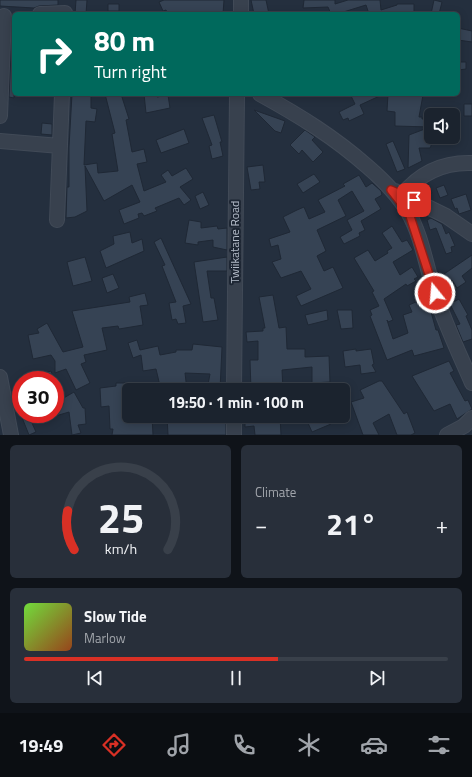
<!DOCTYPE html>
<meta charset="utf-8">
<style>
body{margin:0;font-family:"Titillium Web",sans-serif;background:#282f3a;color:#f1f3f6;height:100vh;display:flex;flex-direction:column;font-size:15px;white-space:nowrap}
*{box-sizing:border-box;margin:0}
p{font-size:13px;color:#a0a4aa}
.icon{flex:none;width:22px;height:22px;fill:none;stroke:currentColor;stroke-width:2;stroke-linecap:round;stroke-linejoin:round}
.map{position:relative;height:435px;overflow:hidden}
.sheet{display:flex;flex-direction:column;gap:10px;padding:10px;background:#0f1319;flex:1}
.sheet>*{flex:none}
.guide{position:absolute;left:12px;top:12px;width:448px;height:84px;border-radius:6px;box-shadow:0 2px 10px #0003,0 0 0 1px #39404a;background:#00695c;color:#fff;overflow:hidden}
.controls{position:absolute;left:424px;top:108px;display:grid;gap:8px}
.controls a{display:grid;place-items:center;width:36px;height:36px;border-radius:6px;background:#1b232e;box-shadow:0 2px 10px #0003,0 0 0 1px #39404a;font-size:20px}
.speed{position:absolute;left:12px;top:371px;display:flex;gap:8px;font-size:20px;font-weight:700;text-align:center}
.speed>*{display:grid;place-content:center;width:52px;height:52px;border-radius:50%;background:#1b232e;box-shadow:0 2px 10px #0003,0 0 0 1px #39404a;line-height:1}
.speed .limit{border:6px solid #d22;background:#fff;color:#111}
.pin{position:absolute;display:grid;place-items:center;width:34px;height:34px;color:#fff;margin:-17px;border-radius:8px;box-shadow:0 2px 6px #0006}
.me{position:absolute;width:44px;margin:-22px;rotate:343deg;stroke-linejoin:round;filter:drop-shadow(0 0 3px #0008)}
.turn{display:flex;align-items:center;gap:14px;height:84px;padding:0 16px;font-size:18px}
.turn .icon{width:52px;height:52px;stroke-width:2.5}
.turn b{display:block;font-size:28px;line-height:34px}
.big{font-size:30px;font-weight:700;line-height:1.1}
.sheet .widget{flex:1;display:flex;flex-direction:column;justify-content:center;gap:6px;min-width:0;padding:0 14px;border-radius:6px;background:#282f3a}
.sheet .dial{align-items:center;gap:0}
.dial svg{height:104px;overflow:visible;fill:none;stroke:#39404a;stroke-width:7;stroke-linecap:round;text-anchor:middle}
.dial text{fill:#f1f3f6;stroke:none}
.song{display:flex;align-items:center;gap:12px}
.cover{width:48px;height:48px;border-radius:6px;background:linear-gradient(135deg,hsl(100 70% 55%),hsl(20 70% 35%))}
.played{height:4px;border-radius:2px;background:linear-gradient(90deg,#d93025 60%,#39404a 60%)}
.keys{display:flex;justify-content:space-around;direction:ltr}
.heat{display:flex;justify-content:space-between;align-items:center;font-size:22px;direction:ltr}
.sheet .tiles{flex:1;display:grid;gap:10px;grid-template-columns:1fr 1fr}
.widget:last-child{grid-column:span 2}
.trip{position:absolute;left:122px;top:383px;width:228px;height:40px;border-radius:6px;background:#1b232e;box-shadow:0 2px 10px #0003,0 0 0 1px #39404a;font-weight:700;line-height:40px;text-align:center}
.tab-bar{display:flex;height:64px;justify-content:space-around;align-items:center;background:#0b0e12;color:#a0a4aa}
.tab-bar .icon{width:28px;height:28px}
.tab-bar .selected{color:#d93025}
.tab-bar b{font-size:18px;color:#f1f3f6}
.map>svg:first-child{display:block}
.building{fill:#364354;stroke:#1f2835}
.lines{fill:none;stroke-linecap:round;stroke-linejoin:round}
.minor-casing{stroke:#414a57;stroke-width:16}
.minor{stroke:#38414e;stroke-width:14}
.route-casing{stroke:#8d1f18;stroke-width:10}
.route{stroke:#d93025;stroke-width:7}
.labels{text-anchor:middle;stroke-width:4;stroke-linejoin:round;paint-order:stroke}
.street-label{font-size:12px;fill:#b4bcc9;stroke:#1d2633}
</style>
<div class="map">
<svg width="472" height="435" viewBox="0 0 472 435">
<rect width="100%" height="100%" fill="#242f3e"/>
<path class="building" d="M0 0H58V5L39 6 34 8 0 6Z
M76 0H87L86 14H75Z
M164 0H224L223 14H168L166 10 163 11 159 2Z
M251 0H266L269 14H254Z
M304 0H335V4L348 0H380L381 10 397 5V4H414V14H369L366 5 337 14H331L328 7 303 8Z
M434 0 442 2 439 14H431Z
M108 4H119V11H108Z
M458 28 472 31V42L458 40Z
M14 50V98L9 97 11 51Z
M458 62H466V69L458 70Z
M72 94H91V108L97 109 95 122 86 121 84 165 97 163 98 173 118 171 112 134 115 133 105 94H121L129 119 126 120 132 152 144 149 147 162 137 164 144 191 166 182 161 175 168 170 172 176 186 168 193 179 180 187 191 200 184 205 179 198 155 208 157 211 144 216 142 213 138 214 139 218 124 224 119 210 140 202 132 185 104 201 85 166 87 211 75 217 66 218 67 187H69V147Z
M144 94H157V97L168 95 170 108 146 113Z
M350 94H384L360 105 364 114 349 121 348 118 343 120 339 112 355 104Z
M388 94 423 95 419 117H422V119L431 118V146L430 148H419L422 161 408 168 409 135 430 127 395 126V112L387 111Z
M464 104H472V116H464Z
M254 110 285 121 281 133 275 131Z
M214 115 222 142H220L223 156 212 159 209 146 212 145 202 118Z
M42 123 52 124V135L41 134Z
M184 129 189 143 161 153 156 140Z
M305 130 315 137 312 140 323 152 313 162 302 150 299 154 290 145Z
M393 141 405 169 397 172 386 144Z
M263 165 265 182H259L260 189 251 190 247 167Z
M314 174 320 182 303 193 297 184Z
M359 175 366 187 372 183 381 191 382 195 375 199 381 209 361 221 365 230 359 233 360 236 344 244 340 237 352 230 347 220 364 211 352 191 338 200 346 216 317 230 326 251 317 256 324 271 333 267 343 288 301 306 296 296 311 289 301 271 281 278 272 262 281 259 278 245 271 247 269 239 290 232 283 217 297 210 304 207 309 219 325 212 318 200 345 186 343 184Z
M428 184 432 193 425 196 421 188Z
M444 185 448 195 440 198 436 188Z
M203 192 209 205 200 209 195 196Z
M466 194 471 210 459 214 457 208 455 209 451 199Z
M431 218 442 224 446 234 449 232 455 246 451 247 452 252 446 254 436 228 430 230 427 220Z
M189 220 201 222V228L217 226 218 229 227 228V250L213 247V240L198 242V245L185 243Z
M392 226 402 242 407 240 413 250 393 262 400 275 412 267 418 277 414 279 416 281 407 286 406 284 384 299 393 320 388 322 387 320 393 339 408 333 403 315 412 312 409 305 427 297 436 330H438L444 348 414 356 412 350 387 360 370 316 372 315 370 310 379 306 372 292 374 291 354 258 368 250 375 261 388 253 387 251 392 248 382 233Z
M130 232 132 243 142 239 144 251 106 268 100 251 114 244 113 236Z
M161 238 191 304 183 306 186 323 178 324 176 319 172 320 169 303 176 302 162 266 165 265 154 242Z
M472 255V268L462 276 466 282 457 288 452 280 449 282 444 274Z
M85 257 92 281 73 286 67 262Z
M227 257V271H207L211 298H214L218 320 203 322 194 262Z
M113 274 119 288 107 293 102 278Z
M145 293 148 305 140 306 143 325 119 329 118 326 102 328 107 350 84 355 86 362 81 364 90 383 76 390 66 369 55 373V361L51 355 33 359 28 335 39 333 37 329 47 323 63 352 83 347 72 311 130 302 129 297Z
M273 295 279 328 286 327 287 349H305V357L329 356 330 382 312 383V367L282 370 283 390H251L250 360H258V341L247 342 246 332 263 331V328H265L259 297Z
M459 299 468 315 466 316 472 330V339L463 342 456 325 460 324 450 304Z
M327 310 328 320 308 325 305 315Z
M337 310H352L353 328 341 329Z
M137 340 140 350 158 346 160 355 176 352V350H192L193 344 222 347 220 390H207L210 374 185 373 187 390H172L171 384 160 386 156 369 143 371 141 355 133 358 128 343Z
M356 349V351L371 349 374 364 372 365 376 372 361 374 360 365 345 367 343 351Z
M449 361 454 371 450 373 465 401 468 400 472 409 457 419 450 404 434 411 412 376Z
M51 371 54 380H30V378Z
M379 381H382L404 414 407 412 415 433 411 435H397L389 414 373 423 379 435H363L351 402 364 398 360 390Z
M116 383H129V401H126L127 416H152L153 435H112L113 429H110L109 406 101 407 100 388 116 386Z
M74 392 83 408H85L86 424 78 425 81 433 72 435 69 412 32 423 36 432 29 435 19 410 21 409V414H55V403Z
M167 416H226V435H168Z
M261 416H280L281 435H255L254 426 245 427V417Z
M322 416H327L331 424 312 432 308 423Z"/>
<g class="lines">
<g class="minor-casing">
<path id="minor" d="M40 14 65 13
M241 14V0
M260 94C300 116 334 137 368 167 383 180 398 195 408 212 422 236 426 267 435 293 445 324 459 353 472 383
M0 116 4 16
M0 141 60 146
M395 191 446 216 472 234
M402 195C420 173 444 162 472 163
M57 220 62 94
M0 377 11 435
M234 390 237 94
M234 435V416
M447 435 464 426 472 418"/>
</g>
<use href="#minor" class="minor"/>
</g>
<g class="lines">
<g class="route-casing">
<path id="route" d="M414 200 391 190 409 213 435 293"/>
</g>
<use href="#route" class="route"/>
</g>
<g class="labels">
<g class="street-label">
<text transform="translate(235 242) rotate(-90)" y="4">Twiikatane Road</text>
</g>
</g>
</svg>
<div class="controls">
<a><svg class="icon" aria-label="sound" viewBox="0 0 24 24"><path d="M4 9h4l5-4v14l-5-4H4zM17 9q2 3 0 6"/></svg></a>
</div>
<div class="speed"><div class="limit">30</div></div>
<div class="pin" style="left:414px;top:200px;background:#d93025"><svg class="icon" aria-label="arrive" viewBox="0 0 24 24"><path d="M6 21V4h12l-3 4 3 4H6"/></svg></div>
<svg class="me" style="left:435px;top:293px" viewBox="-20 -20 40 40"><circle r="17" fill="#d93025" stroke="#fff" stroke-width="3"/><path d="M0-11L8 9 0 5-8 9z" fill="#fff"/></svg>
<div class="trip">19:50 · 1 min · 100 m</div>
<div class="guide">
<div class="turn"><svg class="icon" aria-label="right" viewBox="0 0 24 24"><path d="M7 20v-9h11M14 6l5 5-5 5"/></svg><div><b>80 m</b>Turn right</div></div>
</div>
</div>
<section class="sheet">
<div class="tiles">
<div class="widget dial"><svg viewBox="0 0 100 80">
<path d="M14 69A42 42 0 1 1 86 69"/>
<path d="M14 69A42 42 0 0 1 9 39" stroke="#d93025"/>
<text x="50" y="56" font-size="32" font-weight="700">25</text>
<text x="50" y="72" font-size="11">km/h</text>
</svg></div>
<div class="widget"><p>Climate</p>
<div class="heat"><a>−</a><b class="big">21°</b><a>+</a></div>
</div>
<div class="widget">
<div class="song"><i class="cover"></i><div><b>Slow Tide</b><p>Marlow</p></div></div>
<div class="played"></div>
<div class="keys"><svg class="icon" aria-label="previous" viewBox="0 0 24 24"><path d="M18 5L8 12l10 7zM5 5v14"/></svg><svg class="icon" aria-label="pause" viewBox="0 0 24 24"><path d="M8 5v14M16 5v14"/></svg><svg class="icon" aria-label="next" viewBox="0 0 24 24"><path d="M6 5l10 7-10 7zM19 5v14"/></svg></div>
</div>
</div>
</section>
<nav class="tab-bar">
<b>19:49</b>
<svg class="icon selected" aria-label="directions" viewBox="0 0 24 24"><path d="M12 3l9 9-9 9-9-9zM9 14v-3h6M13 9l2 2-2 2"/></svg>
<svg class="icon" aria-label="music" viewBox="0 0 24 24"><path d="M9 18V5l10-2v13"/><circle cx="6" cy="18" r="3"/><circle cx="16" cy="16" r="3"/></svg>
<svg class="icon" aria-label="phone" viewBox="0 0 24 24"><path d="M5 4h4l2 5-3 2q2 4 5 5l2-3 5 2v4C11 20 4 13 5 4z"/></svg>
<svg class="icon" aria-label="climate" viewBox="0 0 24 24"><path d="M12 3v18M4 7l16 10M4 17L20 7"/></svg>
<svg class="icon" aria-label="car" viewBox="0 0 24 24"><path d="M5 17H2v-5l4-1 3-4h7l3 4 3 1v5h-3M9 17h6M6 11h13"/><circle cx="7" cy="17" r="2"/><circle cx="17" cy="17" r="2"/></svg>
<svg class="icon" aria-label="filters" viewBox="0 0 24 24"><path d="M4 7h16M4 17h16"/><circle cx="9" cy="7" r="2"/><circle cx="15" cy="17" r="2"/></svg>
</nav>
